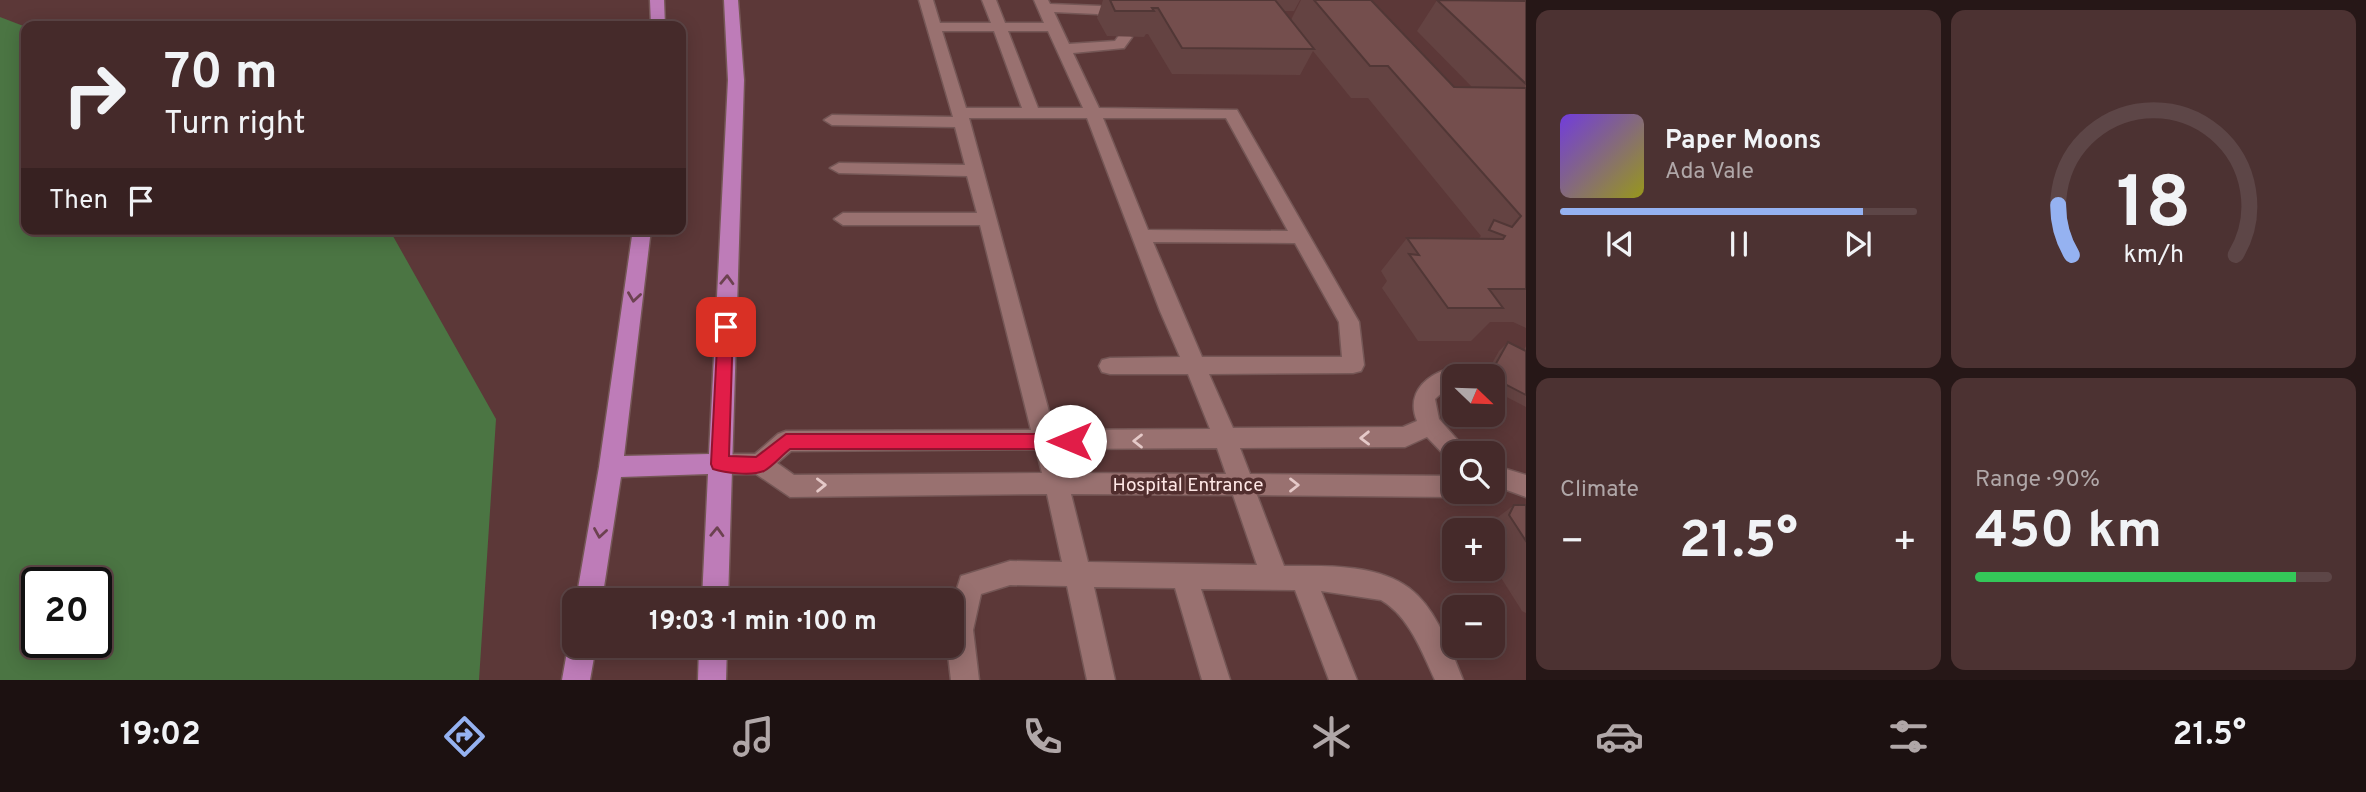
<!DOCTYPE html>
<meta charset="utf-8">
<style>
body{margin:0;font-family:Overpass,sans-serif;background:#4c3232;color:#f1f3f6;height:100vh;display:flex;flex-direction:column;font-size:26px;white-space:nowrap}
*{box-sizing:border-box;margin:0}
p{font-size:23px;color:#b0a7a8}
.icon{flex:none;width:38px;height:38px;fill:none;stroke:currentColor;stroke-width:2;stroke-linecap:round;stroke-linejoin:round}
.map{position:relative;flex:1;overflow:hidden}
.details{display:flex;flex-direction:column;gap:10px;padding:10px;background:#261717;width:840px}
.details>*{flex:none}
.banner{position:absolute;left:21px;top:21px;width:665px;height:214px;border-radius:14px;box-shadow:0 4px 18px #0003,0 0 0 2px #5d4647;background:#452a2a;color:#f1f3f6;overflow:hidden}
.needle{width:46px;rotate:113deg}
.tools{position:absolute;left:1442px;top:364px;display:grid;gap:14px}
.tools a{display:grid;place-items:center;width:63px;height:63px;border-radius:14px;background:#452a2a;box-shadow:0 4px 18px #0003,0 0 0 2px #5d4647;font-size:35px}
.speed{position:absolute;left:21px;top:567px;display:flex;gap:14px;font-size:35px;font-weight:700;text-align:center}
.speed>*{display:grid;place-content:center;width:91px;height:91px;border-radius:50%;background:#452a2a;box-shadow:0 4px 18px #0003,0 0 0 2px #5d4647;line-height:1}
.speed .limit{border:4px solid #111;border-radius:10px;background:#fff;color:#111}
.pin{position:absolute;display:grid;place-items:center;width:60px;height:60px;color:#fff;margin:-30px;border-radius:14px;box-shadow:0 4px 10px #0006}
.me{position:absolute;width:77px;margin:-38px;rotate:270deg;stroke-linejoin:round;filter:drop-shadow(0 0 5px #0008)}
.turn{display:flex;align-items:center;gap:24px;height:147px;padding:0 28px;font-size:32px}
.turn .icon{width:91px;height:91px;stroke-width:2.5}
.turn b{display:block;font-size:49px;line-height:60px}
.then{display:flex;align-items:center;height:66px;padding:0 28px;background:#0003;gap:14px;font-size:26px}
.big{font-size:52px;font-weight:700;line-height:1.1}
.details .widget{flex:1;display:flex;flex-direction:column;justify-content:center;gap:10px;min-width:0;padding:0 24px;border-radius:14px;background:#4c3232}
.details .dial{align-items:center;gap:0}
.dial svg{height:182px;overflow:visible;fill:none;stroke:#5d4647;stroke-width:7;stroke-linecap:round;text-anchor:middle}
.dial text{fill:#f1f3f6;stroke:none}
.song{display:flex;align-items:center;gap:21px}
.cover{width:84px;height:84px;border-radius:10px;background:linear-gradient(135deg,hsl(260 70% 55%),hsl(60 70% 35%))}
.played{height:7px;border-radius:4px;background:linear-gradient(90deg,#95b2f1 85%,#5d4647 85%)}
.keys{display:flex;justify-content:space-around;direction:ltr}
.heat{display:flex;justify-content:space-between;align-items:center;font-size:38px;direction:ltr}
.charge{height:10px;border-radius:5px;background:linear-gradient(90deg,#34c759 90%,#5d4647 0)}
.details .tiles{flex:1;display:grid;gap:10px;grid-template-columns:repeat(2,1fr)}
.trip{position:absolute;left:562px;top:588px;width:402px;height:70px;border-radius:14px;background:#452a2a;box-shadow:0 4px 18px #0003,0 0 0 2px #5d4647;font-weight:700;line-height:70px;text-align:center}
.tabs{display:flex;height:112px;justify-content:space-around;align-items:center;background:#1c1111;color:#b0a7a8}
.tabs .icon{width:49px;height:49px}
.tabs .on{color:#95b2f1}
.tabs b{font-size:32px;color:#f1f3f6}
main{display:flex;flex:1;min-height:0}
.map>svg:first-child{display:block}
.green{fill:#4b7543;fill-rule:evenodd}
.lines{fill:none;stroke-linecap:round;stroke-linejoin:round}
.minor-casing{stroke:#755756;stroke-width:3}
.major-casing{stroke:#755756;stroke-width:3}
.minor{fill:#997170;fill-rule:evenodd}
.major{fill:#be7cb8;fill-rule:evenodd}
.wall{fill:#644342}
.building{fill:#744e4d;stroke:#513736;stroke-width:2}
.oneway{stroke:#6c4250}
.oneway2{stroke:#e5c9c8}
.route{fill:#e11d48;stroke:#92132f;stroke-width:2}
.labels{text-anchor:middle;stroke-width:7;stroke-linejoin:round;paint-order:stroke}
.street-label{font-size:19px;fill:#fee6e5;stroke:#512e2e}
</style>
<main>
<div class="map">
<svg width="1526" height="680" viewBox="0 0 1526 680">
<rect width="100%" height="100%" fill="#5c3838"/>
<path class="green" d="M0 17 26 27V229H389L496 419 479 680H0ZM37 583H96V642H37Z"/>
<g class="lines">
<g class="minor-casing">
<path id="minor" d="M919 0H933L940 23H991L982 0H996L1005 23H1044L1034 0H1048L1050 4 1100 6 1119 15V21H1109L1097 14 1054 12 1069 44 1115 41 1120 34 1125 33 1132 37 1124 48 1073 53 1099 108 1237 110 1359 322 1364 365 1361 371 1353 373 1209 374 1233 428 1403 427 1417 421C1400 380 1453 358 1487 369L1489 376H1454V385L1447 388 1435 399 1439 419 1469 453H1454V462L1449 460 1427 437 1405 447 1240 448 1250 474 1454 476V492H1463L1454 497 1257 495 1284 566C1322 566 1376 563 1409 588 1436 608 1451 650 1463 680H1435C1422 652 1409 616 1381 600L1321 591 1357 680H1329L1295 590 1201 589 1230 680H1202L1175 588 1094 587 1115 680H1087L1067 586 1010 585 981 594 973 630 979 680H951L947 646H952V604L961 576 1010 561 1062 562 1047 494 790 497 756 474H720L712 471 708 464 712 457 720 454H755L778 434 786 431 1031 430 980 225H843L834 219 843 213H977L967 176 839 173 830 168 839 163 965 165 955 127 832 125 824 120 832 115 953 117ZM942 31H994L1022 108H966ZM1008 31H1048L1083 108H1038ZM969 118H1087L1160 311 1180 357 1110 358 1102 360 1099 366 1102 372 1110 374H1188L1210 429 1054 430ZM1103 118H1226L1288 231 1148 230ZM1153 242 1295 243 1339 322 1342 357H1202ZM1217 448 1226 474 1066 473 1059 449ZM1036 449 1042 473 794 475 777 463 791 451ZM1071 494 1233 495 1257 565 1088 562Z
M1493 465 1526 475V497L1493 485Z"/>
</g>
<g class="major-casing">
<path id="major" d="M650 0H664L665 26H651Z
M724 0H738L744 80 728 600H702L708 474 621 477 602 600H576L599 467 633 229H651L624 456 709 454 728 80Z
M574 635V646H596L590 680H562L568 646Z
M699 646H727L726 680H698Z"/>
</g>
<use href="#minor" class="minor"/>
<use href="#major" class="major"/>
</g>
<path class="wall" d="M1103 0H1300L1294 11H1284L1291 20 1301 0H1371L1454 87H1472L1417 31 1437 0 1526 1V328L1513 322H1490L1471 341H1418L1382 288 1387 281 1381 271 1407 238 1478 239 1481 236 1368 98H1351L1313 51 1300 75 1172 74 1148 34H1146L1144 37 1107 36 1097 18Z
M1508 342 1524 350 1526 346V407L1493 390V376H1485L1499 351Z
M1514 505H1526V613L1522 611 1493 565V530H1481Z"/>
<path class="building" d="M1110 0H1275L1314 49 1182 48 1158 8H1152L1154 11H1115Z
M1314 0H1371L1454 87 1526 88V289H1489L1503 308H1448L1409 254 1419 255 1407 238 1503 239 1505 236 1489 230 1494 220 1512 227 1521 216 1388 66H1370Z
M1437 0 1526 1V84Z
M1508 342 1526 351V395L1493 378V376H1489Z
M1514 505H1526V541L1509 515Z"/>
<defs><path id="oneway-chevron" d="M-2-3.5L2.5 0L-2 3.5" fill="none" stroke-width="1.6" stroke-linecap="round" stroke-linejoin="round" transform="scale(1.75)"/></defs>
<g class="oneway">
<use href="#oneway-chevron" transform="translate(727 280) rotate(-88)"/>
<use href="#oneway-chevron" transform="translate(634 297) rotate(98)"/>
<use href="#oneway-chevron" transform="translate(717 532) rotate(-88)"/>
<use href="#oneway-chevron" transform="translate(600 533) rotate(99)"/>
</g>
<g class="oneway2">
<use href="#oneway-chevron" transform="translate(1365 438) rotate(179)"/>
<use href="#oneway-chevron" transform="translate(1138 441) rotate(180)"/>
<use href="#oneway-chevron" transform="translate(821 485) rotate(-1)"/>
<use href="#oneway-chevron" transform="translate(1294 485)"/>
</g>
<path class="route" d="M726 321 733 327 729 456 756 457 786 434H1070L1077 436 1079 441 1077 447 1070 449H790C782 455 773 466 764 471 752 476 725 473 713 469L711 464 718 327Z"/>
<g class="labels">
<g class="street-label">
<text x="1188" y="491">Hospital Entrance</text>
</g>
</g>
</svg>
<div class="tools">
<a><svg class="needle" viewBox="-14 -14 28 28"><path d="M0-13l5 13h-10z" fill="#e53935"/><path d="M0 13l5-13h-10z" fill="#b0a7a8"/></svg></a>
<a><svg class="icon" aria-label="search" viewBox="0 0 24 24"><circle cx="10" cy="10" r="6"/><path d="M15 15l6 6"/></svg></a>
<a>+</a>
<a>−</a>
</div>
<div class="speed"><div class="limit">20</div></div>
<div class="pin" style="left:726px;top:327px;background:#d93025"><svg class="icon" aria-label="arrive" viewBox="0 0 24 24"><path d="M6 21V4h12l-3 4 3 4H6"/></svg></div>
<svg class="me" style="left:1070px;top:441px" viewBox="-20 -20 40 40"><circle r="19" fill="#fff"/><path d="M0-13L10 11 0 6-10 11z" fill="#e11d48"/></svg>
<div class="trip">19:03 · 1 min · 100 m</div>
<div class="banner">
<div class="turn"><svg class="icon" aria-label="right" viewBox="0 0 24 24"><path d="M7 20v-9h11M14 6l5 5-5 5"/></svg><div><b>70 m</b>Turn right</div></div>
<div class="then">Then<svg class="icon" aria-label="arrive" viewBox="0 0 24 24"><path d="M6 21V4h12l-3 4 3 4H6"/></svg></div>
</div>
</div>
<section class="details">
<div class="tiles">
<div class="widget">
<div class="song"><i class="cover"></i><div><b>Paper Moons</b><p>Ada Vale</p></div></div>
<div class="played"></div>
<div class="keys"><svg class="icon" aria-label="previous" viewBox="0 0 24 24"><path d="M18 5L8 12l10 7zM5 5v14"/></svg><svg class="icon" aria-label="pause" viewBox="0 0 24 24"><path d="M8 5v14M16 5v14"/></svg><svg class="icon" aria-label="next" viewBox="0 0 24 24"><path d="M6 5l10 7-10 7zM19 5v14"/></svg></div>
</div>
<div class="widget dial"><svg viewBox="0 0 100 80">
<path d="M14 69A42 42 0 1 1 86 69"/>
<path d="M14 69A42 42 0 0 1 8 47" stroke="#95b2f1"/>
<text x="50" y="56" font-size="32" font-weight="700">18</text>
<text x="50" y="72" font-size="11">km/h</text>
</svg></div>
<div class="widget"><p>Climate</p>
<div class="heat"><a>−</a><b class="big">21.5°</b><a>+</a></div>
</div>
<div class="widget"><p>Range · 90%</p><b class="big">450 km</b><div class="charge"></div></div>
</div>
</section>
</main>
<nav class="tabs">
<b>19:02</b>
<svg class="icon on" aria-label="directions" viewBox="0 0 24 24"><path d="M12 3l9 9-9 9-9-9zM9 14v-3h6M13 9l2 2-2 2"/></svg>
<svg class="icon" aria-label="music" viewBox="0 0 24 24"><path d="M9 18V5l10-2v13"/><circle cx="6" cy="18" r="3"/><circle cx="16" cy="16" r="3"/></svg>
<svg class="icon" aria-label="phone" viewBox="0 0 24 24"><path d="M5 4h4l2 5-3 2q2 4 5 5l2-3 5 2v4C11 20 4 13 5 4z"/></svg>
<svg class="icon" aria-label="climate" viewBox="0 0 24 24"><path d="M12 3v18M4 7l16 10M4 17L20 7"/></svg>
<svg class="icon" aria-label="car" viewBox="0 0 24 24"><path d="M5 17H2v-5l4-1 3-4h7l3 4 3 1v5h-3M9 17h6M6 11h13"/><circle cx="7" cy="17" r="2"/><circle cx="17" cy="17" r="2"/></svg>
<svg class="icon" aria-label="filters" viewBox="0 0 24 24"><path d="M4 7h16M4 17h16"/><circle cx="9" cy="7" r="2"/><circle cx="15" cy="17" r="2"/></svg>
<b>21.5°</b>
</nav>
